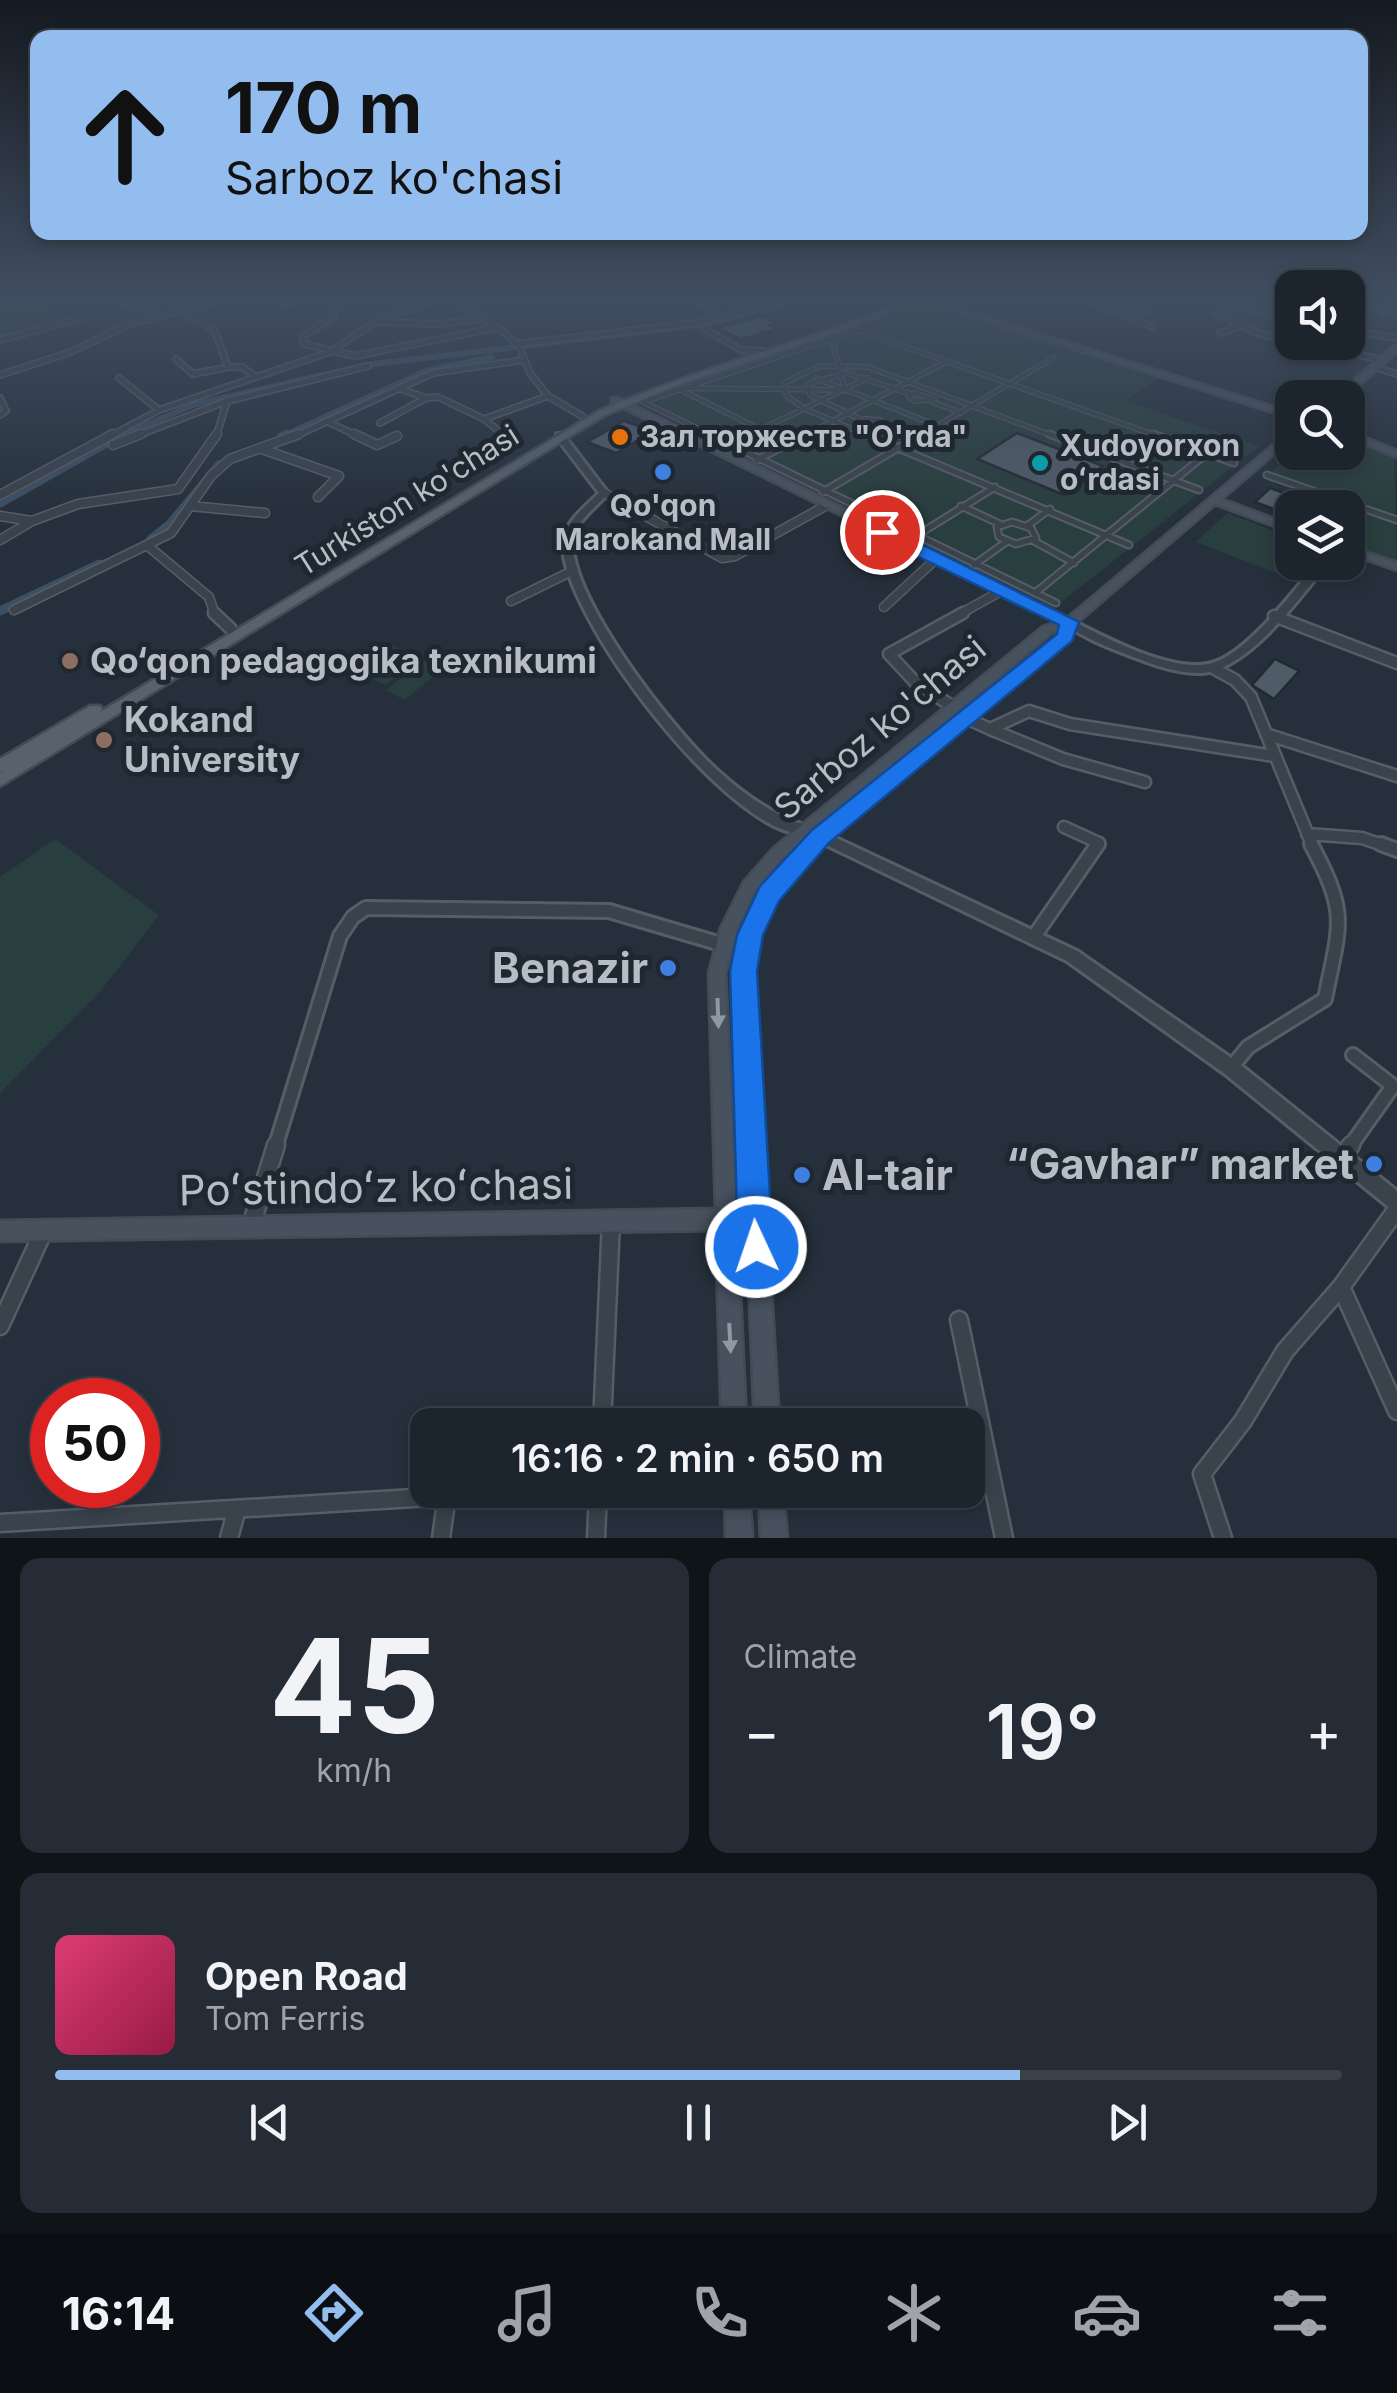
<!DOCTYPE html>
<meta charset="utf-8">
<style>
body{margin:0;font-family:Inter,sans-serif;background:#252c35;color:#f1f3f6;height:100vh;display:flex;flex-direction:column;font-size:38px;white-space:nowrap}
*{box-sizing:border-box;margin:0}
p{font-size:32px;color:#a0a4aa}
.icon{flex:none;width:55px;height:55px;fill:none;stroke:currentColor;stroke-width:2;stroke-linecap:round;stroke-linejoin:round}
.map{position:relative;height:1538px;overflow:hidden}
.side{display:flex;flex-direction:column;gap:20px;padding:20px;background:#0f1419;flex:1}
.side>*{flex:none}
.guide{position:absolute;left:30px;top:30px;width:1338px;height:210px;border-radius:20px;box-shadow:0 5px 15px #0003,0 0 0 2px #3a4149;background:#93bcef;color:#111;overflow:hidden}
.controls{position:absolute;left:1275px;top:270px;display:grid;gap:20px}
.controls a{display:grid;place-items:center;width:90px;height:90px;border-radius:20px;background:#1c242d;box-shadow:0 5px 15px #0003,0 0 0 2px #3a4149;font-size:50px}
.speed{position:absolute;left:30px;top:1378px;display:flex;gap:20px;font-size:50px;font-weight:700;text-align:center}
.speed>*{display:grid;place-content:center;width:130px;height:130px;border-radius:50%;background:#1c242d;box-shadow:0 5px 15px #0003,0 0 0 2px #3a4149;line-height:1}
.speed .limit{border:15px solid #d22;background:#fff;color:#111}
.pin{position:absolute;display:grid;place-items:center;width:85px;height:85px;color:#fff;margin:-42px;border:5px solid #fff;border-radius:50%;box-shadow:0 2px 10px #0007}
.me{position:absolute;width:110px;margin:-55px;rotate:357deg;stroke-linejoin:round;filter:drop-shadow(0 0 8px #0008)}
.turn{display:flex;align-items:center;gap:35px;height:210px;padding:0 30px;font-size:45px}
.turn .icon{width:130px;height:130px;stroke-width:2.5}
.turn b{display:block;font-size:70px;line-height:85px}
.big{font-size:75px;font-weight:600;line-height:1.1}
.side .widget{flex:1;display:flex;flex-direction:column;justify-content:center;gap:15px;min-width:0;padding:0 35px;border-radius:20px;background:#252c35}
.side .dial{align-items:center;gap:0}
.dial b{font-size:130px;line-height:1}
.song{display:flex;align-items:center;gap:30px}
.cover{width:120px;height:120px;border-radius:15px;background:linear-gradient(135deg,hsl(340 70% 55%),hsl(340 70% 35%))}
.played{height:10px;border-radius:5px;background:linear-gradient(90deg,#93bcef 75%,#3a4149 75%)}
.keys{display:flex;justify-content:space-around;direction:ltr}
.heat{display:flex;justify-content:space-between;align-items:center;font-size:55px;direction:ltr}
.side .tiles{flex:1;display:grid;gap:20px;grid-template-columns:1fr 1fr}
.widget:last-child{grid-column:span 2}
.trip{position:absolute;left:410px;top:1408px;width:575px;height:100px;border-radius:20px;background:#1c242d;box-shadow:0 5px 15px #0003,0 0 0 2px #3a4149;font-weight:600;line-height:100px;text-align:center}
.menu{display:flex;height:160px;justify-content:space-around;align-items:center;background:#0b0e12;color:#a0a4aa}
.menu .icon{width:70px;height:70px}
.menu .active{color:#93bcef}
.menu b{font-size:45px;color:#f1f3f6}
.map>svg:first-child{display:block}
.green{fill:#293e3e}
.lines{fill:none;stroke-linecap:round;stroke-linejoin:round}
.canal-far1{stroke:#3d4f63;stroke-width:6}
.canal{stroke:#3d4f63;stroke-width:9}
.building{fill:#4f5b67;stroke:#212933;stroke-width:2.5}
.pedestrian-far1-casing{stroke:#555d67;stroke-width:6}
.pedestrian-casing{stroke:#555d67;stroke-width:9}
.minor-far4-casing{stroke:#555d67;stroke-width:8}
.minor-far3-casing{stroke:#555d67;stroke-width:11}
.minor-far2-casing{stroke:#555d67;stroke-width:15}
.minor-far1-casing{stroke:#555d67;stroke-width:18}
.minor-casing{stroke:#555d67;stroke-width:21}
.tertiary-casing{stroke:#555d67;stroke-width:6}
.secondary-casing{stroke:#434b55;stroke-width:5}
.primary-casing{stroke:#434b55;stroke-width:5}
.pedestrian-far1{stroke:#3a424c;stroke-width:4}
.pedestrian{stroke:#3a424c;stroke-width:5}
.minor-far4{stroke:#3a424c;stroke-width:5}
.minor-far3{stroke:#3a424c;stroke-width:8}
.minor-far2{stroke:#3a424c;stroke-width:10}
.minor-far1{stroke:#3a424c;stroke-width:12}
.minor{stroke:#3a424c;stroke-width:16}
.tertiary{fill:#3a424c;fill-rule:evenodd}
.secondary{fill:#48525f;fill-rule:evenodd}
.primary{fill:#58616c;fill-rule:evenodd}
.oneway{fill:#9098a3}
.route{fill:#1a73e8;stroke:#114b97;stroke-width:2.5}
.food-dot{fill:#e8710a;stroke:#1f2731;stroke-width:4}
.culture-dot{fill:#0f9aa8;stroke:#1f2731;stroke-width:4}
.shop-dot{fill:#3f7fe0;stroke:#1f2731;stroke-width:4}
.education-dot{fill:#8d6e63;stroke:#1f2731;stroke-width:4}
.labels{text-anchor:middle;stroke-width:10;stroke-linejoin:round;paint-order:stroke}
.far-poi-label{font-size:30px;font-weight:bold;fill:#b6bdc7;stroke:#1f2731;text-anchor:start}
.far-street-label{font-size:30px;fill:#b6bdc7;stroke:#1f2731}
.poi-label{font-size:35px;font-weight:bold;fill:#b6bdc7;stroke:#1f2731;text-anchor:start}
.street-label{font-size:35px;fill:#b6bdc7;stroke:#1f2731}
.near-poi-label{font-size:42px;font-weight:bold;fill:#b6bdc7;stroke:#1f2731;text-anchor:end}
.near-street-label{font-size:42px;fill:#b6bdc7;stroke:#1f2731}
</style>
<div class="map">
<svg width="1397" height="1538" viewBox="0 0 1397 1538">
<rect width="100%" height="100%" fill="#26303c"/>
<path class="green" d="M27 299 73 319 0 338V306Z
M923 303 1160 377 1125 401 1259 446 1054 608 639 403 882 321Z
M1348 438 1394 457 1397 565 1348 546V508L1265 477 1293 453 1348 452Z
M1227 513 1292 538 1293 563 1282 575 1196 542Z
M389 643 420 659 385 685 354 669Z
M425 660 443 669 404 700 386 690Z
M55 839 159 915 100 992 0 1093V877Z"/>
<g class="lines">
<path class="canal-far1" d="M118 437 193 405 366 365 707 324 807 298
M281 437 426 371 492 357"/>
<path class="canal" d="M281 437 287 434
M0 503 122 434
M151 539 170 524 219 465
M0 611 99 564"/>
</g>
<path class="building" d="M763 316 778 325 771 326 777 329 741 339 716 328Z
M624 421 653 431 616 453 587 442Z
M1017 433 1103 466 1064 495 977 459Z
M1270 488 1319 506V508H1292V516L1255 502Z
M1275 659 1299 671 1274 699 1252 685Z"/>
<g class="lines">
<g class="pedestrian-far1-casing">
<path id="pedestrian-far1" d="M816 378 951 431
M687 388 845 390 832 339
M681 390 775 437
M914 393 934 399 915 401 909 397Z
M931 401 961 413
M865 419 880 420 885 425 865 428 860 423Z
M862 420 810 395 808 384 846 373 911 394
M882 428 906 437
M760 430 867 378
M715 437 643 402 858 330 1160 437
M802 437 944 363
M871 437 805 409 787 396 784 383 820 366 868 367 1056 437
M918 437 1053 358"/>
</g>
<g class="pedestrian-casing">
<path id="pedestrian" d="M709 434 1056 603
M770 434 789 444
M865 434 1129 545
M899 434 915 440
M1049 434 1199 490
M1153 434 1234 463
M757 460 806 434
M1267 475 1397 520
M823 492 922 434
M961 506 1000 524
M1012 522 1031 528 1036 538 1016 544 999 537 997 527Z
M1027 526 1050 509
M916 536 995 487
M1034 541 1074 563
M974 565 1006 542
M1035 593 1206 454"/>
</g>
<g class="minor-far4-casing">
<path id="minor-far4" d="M108 298 159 315
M338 298 333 317 303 336 304 344 355 356 498 327
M450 298 498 327 519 346 530 373 548 396 582 416
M691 298 723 316
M1083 298 1153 327
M1205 298 1292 321
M1348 299 1397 315
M0 304 21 298
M284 304 315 298
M1231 307 1217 314 1260 334 1292 341
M1116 310 1148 311
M181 313 214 329 228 367H242L256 377
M380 322 440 324 483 318
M703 328 741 350 763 351
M1348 330 1397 338
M1220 333 1241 326
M0 340 78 319
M1298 342 1383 360
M517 344 695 323 795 298
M176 359 193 374 228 367
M1374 367 1397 374
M0 375 71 352 129 324 231 298
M119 378 159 410
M398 388 426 398 438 397 484 419 548 396
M0 398 6 411 0 415
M484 419 506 437
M326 421 360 437
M380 423 426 398
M109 437 159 410 330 352 378 320 438 298
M134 437 227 401 368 366
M216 437 227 401
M293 437 433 373 524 360"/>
</g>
<g class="minor-far3-casing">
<path id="minor-far3" d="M354 434 377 445 397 436
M503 434 507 438
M113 445 141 434
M262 449 339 476 318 497
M604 493 722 558 735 556 827 505
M0 495 113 434
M190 506 265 513
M0 516 32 521 78 504 178 489 217 434
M0 540 32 521
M148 546 209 597 215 615
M511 601 574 570
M884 607 937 558
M14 610 171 533 211 476 230 459 299 434
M958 615 1003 590"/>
</g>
<g class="minor-far2-casing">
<path id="minor-far2" d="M214 613 231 629
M1274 616 1397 663
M1213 668 1235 680 1251 697 1313 847
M952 706 917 684 889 654 963 613
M968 719 990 729 1029 711 1070 724 1274 756
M990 729 1063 759 1145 782
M1266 734 1397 776
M1064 827 1099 843 1096 847
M1307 834 1362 838 1388 847"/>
</g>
<g class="minor-far1-casing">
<path id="minor-far1" d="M1381 844 1397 850
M1033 938 1098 844
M1231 1068 1248 1047 1325 999C1340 923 1349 915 1311 844
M275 1148 340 936 353 917 366 908 609 911 724 945
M1349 1148 1393 1086 1353 1055"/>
</g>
<g class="minor-casing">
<path id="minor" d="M1342 1158 1351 1145
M251 1226 276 1145
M1341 1287 1397 1411
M959 1320 1004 1538
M0 1326 44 1230
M602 1425 611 1221
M0 1523 447 1496 441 1538
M229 1538 237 1509
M596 1538 598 1490
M1223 1538 1202 1474 1243 1421 1285 1351 1341 1287 1397 1209"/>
</g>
<g class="tertiary-casing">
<path id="tertiary" d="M557 434H563L608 493C597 507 574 522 573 541 569 598 675 732 717 770 743 794 773 815 807 826L809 830 807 834C733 841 557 611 563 541 565 522 587 505 599 493L557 438Z
M1318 562H1329C1300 597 1250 669 1202 673 1179 674 1154 665 1133 657 1110 648 1083 638 1064 623L1065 621H1073C1106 638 1174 674 1212 663 1248 653 1293 591 1318 562Z
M821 831 1077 951 1237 1062 1397 1191V1212L1391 1209 1225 1074 1067 961 816 840 814 836 816 832Z"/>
</g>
<g class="secondary-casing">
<path id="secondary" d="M914 298H925L1292 413V418Z
M1394 346H1397V352L1343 398H1333Z
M612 398H618L1068 618 1289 432 1292 431V438L1221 499 1292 526V532L1215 504 1075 624 1070 640 826 840 775 898 758 935 752 971 779 1425H755L747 1229H737L746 1425H722L716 1230 0 1241V1221L716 1209 709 973 721 928 744 882 773 849 1043 627 1059 622 612 402ZM1062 629 1060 635 816 832 763 889 742 935 736 971 746 1209H736L725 973 737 928 755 891 783 857 1051 633Z
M1348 431 1397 451V457L1348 437Z
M1348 547 1397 563V570L1348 553Z
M725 1490H749L752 1538H726Z
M759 1490H783L787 1538H761Z"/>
</g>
<g class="primary-casing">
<path id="primary" d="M916 298H926L846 330 684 383 605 415 0 786V773L4 770 0 772V759L90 706H100L102 709 100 712 599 411C702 367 811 340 916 298Z"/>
</g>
<use href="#pedestrian-far1" class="pedestrian-far1"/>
<use href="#pedestrian" class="pedestrian"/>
<use href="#minor-far4" class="minor-far4"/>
<use href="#minor-far3" class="minor-far3"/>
<use href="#minor-far2" class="minor-far2"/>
<use href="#minor-far1" class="minor-far1"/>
<use href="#minor" class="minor"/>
<use href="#tertiary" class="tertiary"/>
<use href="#secondary" class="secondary"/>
<use href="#primary" class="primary"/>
</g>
<defs><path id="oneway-solid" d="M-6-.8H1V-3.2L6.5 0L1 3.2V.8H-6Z" transform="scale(2.5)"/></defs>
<g class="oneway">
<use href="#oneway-solid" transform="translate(718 1013) rotate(88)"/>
<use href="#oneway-solid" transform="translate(730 1338) rotate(87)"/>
</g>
<linearGradient id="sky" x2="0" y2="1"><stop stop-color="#151a21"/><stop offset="0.58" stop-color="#414e61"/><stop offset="1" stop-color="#414e61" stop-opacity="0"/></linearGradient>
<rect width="1397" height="514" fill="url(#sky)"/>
<path class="route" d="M876 528H888L1079 622 1072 641 829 843 779 901 763 935 757 971 773 1247 768 1259 756 1264 743 1259 738 1247 730 971 737 935 760 886 812 830 1057 634 1059 625 876 536Z"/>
<circle class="food-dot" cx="620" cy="437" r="10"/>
<circle class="culture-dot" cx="1040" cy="463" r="10"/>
<g class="shop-dot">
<circle cx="663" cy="472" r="10"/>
<circle cx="668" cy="968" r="10"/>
<circle cx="1374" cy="1164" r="10"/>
<circle cx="802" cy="1175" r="10"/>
</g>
<g class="education-dot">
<circle cx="70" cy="661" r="10"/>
<circle cx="104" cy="740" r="10"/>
</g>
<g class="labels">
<g class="far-poi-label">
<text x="640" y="447">Зал торжеств "O'rda"</text>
<text x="1060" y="456">Xudoyorxon<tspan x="1060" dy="34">oʻrdasi</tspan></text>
<text x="663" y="516" text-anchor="middle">Qo'qon<tspan x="663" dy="34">Marokand Mall</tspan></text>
</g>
<g class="far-street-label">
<text transform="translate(407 501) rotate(-32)" y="10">Turkiston ko'chasi</text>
</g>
<g class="poi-label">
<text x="90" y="673">Qo‘qon pedagogika texnikumi</text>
<text x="124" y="732">Kokand<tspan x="124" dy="40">University</tspan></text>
</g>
<g class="street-label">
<text transform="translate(880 728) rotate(-40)" y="12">Sarboz ko'chasi</text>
</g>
<g class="near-poi-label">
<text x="648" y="983">Benazir</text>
<text x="1354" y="1179">“Gavhar” market</text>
<text x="822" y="1190" text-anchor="start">Al-tair</text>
</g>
<g class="near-street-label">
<text transform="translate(376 1187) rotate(-1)" y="15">Poʻstindoʻz koʻchasi</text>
</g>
</g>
</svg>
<div class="controls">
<a><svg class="icon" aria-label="sound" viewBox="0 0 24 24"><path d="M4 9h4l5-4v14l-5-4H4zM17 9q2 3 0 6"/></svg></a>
<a><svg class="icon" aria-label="search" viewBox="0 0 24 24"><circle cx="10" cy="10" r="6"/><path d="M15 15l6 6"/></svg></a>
<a><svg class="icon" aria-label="layers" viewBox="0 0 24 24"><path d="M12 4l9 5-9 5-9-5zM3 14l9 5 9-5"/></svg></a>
</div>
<div class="speed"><div class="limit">50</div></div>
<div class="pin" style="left:882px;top:532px;background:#d93025"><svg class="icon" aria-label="arrive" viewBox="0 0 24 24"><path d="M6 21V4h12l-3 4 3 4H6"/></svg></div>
<svg class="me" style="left:756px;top:1247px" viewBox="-20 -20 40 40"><circle r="17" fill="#1a73e8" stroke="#fff" stroke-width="3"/><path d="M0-11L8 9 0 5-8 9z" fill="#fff"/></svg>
<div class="trip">16:16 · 2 min · 650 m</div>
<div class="guide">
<div class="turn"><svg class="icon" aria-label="ahead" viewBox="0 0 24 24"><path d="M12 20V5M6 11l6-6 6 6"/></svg><div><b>170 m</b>Sarboz ko'chasi</div></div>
</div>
</div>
<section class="side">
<div class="tiles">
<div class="widget dial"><b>45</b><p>km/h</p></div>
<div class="widget"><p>Climate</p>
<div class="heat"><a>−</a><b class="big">19°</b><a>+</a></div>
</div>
<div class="widget">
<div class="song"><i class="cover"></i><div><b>Open Road</b><p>Tom Ferris</p></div></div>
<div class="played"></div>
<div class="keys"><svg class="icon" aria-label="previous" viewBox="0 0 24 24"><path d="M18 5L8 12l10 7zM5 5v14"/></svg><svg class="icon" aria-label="pause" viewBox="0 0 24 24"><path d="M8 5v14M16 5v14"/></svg><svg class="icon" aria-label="next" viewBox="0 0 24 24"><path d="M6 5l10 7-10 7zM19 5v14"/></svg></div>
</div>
</div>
</section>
<nav class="menu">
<b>16:14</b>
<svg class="icon active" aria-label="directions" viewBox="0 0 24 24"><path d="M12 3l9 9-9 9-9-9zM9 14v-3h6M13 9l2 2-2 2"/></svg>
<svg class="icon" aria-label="music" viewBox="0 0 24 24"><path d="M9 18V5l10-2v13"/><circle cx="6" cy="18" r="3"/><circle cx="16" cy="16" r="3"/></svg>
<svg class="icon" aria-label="phone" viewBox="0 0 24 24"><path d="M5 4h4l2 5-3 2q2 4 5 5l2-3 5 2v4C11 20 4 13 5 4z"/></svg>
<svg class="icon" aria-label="climate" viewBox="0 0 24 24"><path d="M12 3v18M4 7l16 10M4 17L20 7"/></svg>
<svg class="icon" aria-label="car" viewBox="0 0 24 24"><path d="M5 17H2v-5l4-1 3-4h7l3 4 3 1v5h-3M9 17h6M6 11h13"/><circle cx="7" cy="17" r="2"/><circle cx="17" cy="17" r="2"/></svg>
<svg class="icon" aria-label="filters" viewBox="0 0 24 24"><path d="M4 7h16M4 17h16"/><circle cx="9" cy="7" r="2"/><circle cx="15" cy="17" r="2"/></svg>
</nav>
